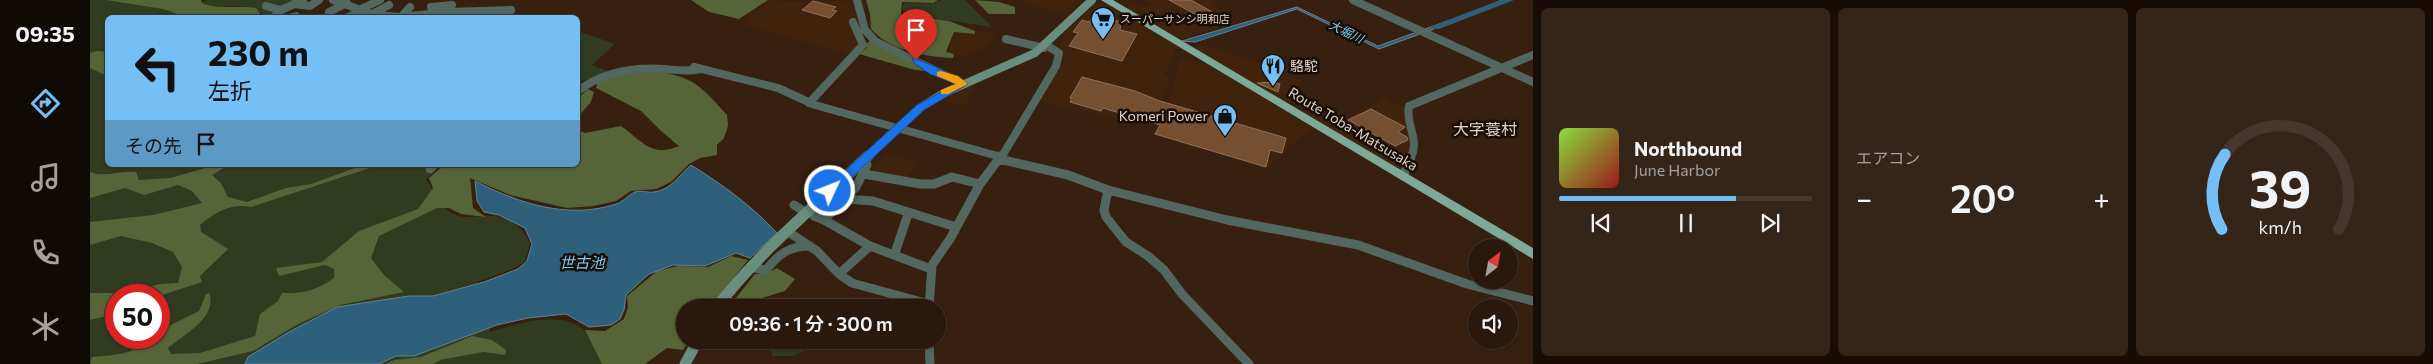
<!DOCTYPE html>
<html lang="ja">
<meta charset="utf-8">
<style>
body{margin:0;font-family:Commissioner,"Noto Sans JP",sans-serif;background:#352519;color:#f1f3f6;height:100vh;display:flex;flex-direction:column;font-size:19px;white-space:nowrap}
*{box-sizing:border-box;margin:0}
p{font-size:16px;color:#a5a09d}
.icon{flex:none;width:28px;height:28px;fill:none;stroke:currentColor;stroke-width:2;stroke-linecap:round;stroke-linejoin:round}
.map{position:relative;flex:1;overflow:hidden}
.details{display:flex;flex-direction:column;gap:8px;padding:8px;background:#170d06;width:900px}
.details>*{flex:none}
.hud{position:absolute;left:15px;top:15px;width:475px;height:152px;border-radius:8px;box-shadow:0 1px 4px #0004,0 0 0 1px #45372c;background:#74c0f6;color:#111;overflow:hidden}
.needle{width:32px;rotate:31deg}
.buttons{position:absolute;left:1378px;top:239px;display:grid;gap:10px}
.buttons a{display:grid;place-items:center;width:50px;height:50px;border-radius:50%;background:#29180b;box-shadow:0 1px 4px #0004,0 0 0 1px #45372c;font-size:25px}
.speed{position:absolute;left:15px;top:284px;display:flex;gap:10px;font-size:25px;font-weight:700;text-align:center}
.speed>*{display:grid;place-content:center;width:65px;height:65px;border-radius:50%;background:#29180b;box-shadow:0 1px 4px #0004,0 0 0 1px #45372c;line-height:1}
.speed .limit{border:8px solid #d22;background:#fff;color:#111}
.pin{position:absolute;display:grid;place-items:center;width:42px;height:42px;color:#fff;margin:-51px -21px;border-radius:50% 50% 50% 0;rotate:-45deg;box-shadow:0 0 5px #0007}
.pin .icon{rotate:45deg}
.me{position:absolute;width:55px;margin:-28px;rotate:47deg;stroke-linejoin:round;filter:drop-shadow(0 0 4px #0008)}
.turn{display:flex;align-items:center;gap:18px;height:105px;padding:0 20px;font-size:22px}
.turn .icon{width:65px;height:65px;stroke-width:2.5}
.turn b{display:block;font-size:35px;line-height:42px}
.then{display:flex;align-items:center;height:48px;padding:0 20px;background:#0003;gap:10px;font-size:19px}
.big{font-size:38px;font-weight:600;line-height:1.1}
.details .card{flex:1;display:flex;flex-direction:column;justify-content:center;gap:8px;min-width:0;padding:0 18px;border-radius:8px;background:#352519}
.details .dial{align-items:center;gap:0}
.dial svg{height:130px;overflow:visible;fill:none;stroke:#45372c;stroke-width:7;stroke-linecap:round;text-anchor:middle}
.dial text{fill:#f1f3f6;stroke:none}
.song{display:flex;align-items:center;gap:15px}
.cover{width:60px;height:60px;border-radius:8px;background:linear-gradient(135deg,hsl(90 70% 55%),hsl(0 70% 35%))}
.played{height:5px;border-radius:2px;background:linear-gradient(90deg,#74c0f6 70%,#45372c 70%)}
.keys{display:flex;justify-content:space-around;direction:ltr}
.heat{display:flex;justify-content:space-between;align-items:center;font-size:28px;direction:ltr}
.details .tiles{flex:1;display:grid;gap:8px;grid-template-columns:repeat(3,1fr)}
.trip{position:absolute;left:586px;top:299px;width:270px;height:50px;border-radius:25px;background:#29180b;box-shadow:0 1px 4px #0004,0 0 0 1px #45372c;font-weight:600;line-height:50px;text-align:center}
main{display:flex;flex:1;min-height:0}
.dock{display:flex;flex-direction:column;width:90px;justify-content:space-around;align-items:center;background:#100a04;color:#a5a09d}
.dock .icon{width:35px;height:35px}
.dock .current{color:#74c0f6}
.dock b{font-size:22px;color:#f1f3f6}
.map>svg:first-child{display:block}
.built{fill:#40230d}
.green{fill:#313b1f;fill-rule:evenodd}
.forest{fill:#556538}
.water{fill:#2f607b;stroke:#648292}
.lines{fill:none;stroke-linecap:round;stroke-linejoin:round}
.river{fill:#2f607b;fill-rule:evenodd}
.building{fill:#764f31;stroke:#8e725f}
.minor-far1{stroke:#52685e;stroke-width:8}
.minor{stroke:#52685e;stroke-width:9}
.secondary-far1{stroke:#6a8e7d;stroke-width:8}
.secondary{stroke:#6a8e7d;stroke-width:11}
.primary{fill:#7caa96;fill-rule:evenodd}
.route{fill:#1a73e8;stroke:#114b97}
.slow{fill:#f59e0b}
.labels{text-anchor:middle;stroke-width:5;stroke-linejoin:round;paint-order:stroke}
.far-poi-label{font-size:11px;fill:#e1d2c7;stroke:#170d06;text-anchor:start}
.far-water-label{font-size:12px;font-style:italic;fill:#7fcdf9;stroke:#170d06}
.poi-label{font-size:14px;fill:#e1d2c7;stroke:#170d06;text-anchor:start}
.street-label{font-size:14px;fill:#e1d2c7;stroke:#170d06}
.water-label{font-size:15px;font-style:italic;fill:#7fcdf9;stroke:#170d06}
.quarter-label{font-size:16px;fill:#e1d2c7;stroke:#170d06}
</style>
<main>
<nav class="dock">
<b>09:35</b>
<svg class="icon current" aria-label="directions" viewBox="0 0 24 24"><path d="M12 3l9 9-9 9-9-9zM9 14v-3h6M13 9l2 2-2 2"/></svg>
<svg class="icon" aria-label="music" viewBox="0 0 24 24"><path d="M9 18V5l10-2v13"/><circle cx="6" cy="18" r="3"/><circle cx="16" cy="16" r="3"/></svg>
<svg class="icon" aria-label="phone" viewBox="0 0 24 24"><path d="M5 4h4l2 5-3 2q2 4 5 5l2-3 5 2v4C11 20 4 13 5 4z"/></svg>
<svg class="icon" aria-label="climate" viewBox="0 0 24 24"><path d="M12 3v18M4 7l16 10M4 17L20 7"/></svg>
</nav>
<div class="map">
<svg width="1443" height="364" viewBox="0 0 1443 364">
<rect width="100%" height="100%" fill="#37200f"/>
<path class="built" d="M680 0 715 3 719 0 766 1 769 21 757 23 772 43 760 55 653 24 660 18 655 17Z
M931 0H992L977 15 950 8Z
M1055 0H1122L1126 5 1125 7 1145 18 1128 27 1089 40 1039 11 1037 4H1044L1047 7 1063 5Z
M1006 4H1013L1033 14 1090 48 1085 50V53L1074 75 1080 77 1062 125 957 104 948 100 974 60V52L970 47 974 33Z
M864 32 885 34 886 32H898L907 34 900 43 884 53 864 58 865 53 858 52Z
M1110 44 1183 66 1198 74 1197 76 1212 80 1199 105 1100 48Z
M1091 57 1116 64 1225 129 1210 137 1177 168 1063 135 1080 95Z
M875 86 886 87 874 106 853 100Z
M1293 96 1315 108 1322 148 1311 170 1206 109 1244 120 1259 117 1266 112H1274Z
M796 153 829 162 813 182 784 175V165Z"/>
<path class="green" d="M0 0H75L137 17 18 18V165H352L336 179C342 189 348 203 358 211 380 229 415 196 440 243L435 261 427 267 387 282 400 332C429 324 468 309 494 330 502 336 508 354 512 364H0ZM26 295H69V338H26Z
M117 0H207L192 7 178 4 172 7 185 10 178 18 173 17 172 13C165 11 156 6 148 6 134 6 125 8 111 3Z
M852 0H875L902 27 817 14 812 9 814 3 840 4Z
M488 31 525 44 502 65 522 73 494 81 488 78Z
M676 340H692L714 351 702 356H683Z"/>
<path class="forest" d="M16 0H111L112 3C129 10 148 5 166 8L173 17H97L73 9Z
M601 0H678L649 19 619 12Z
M776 0H848L843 3 812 2 811 14 859 21 885 31V34L864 32 856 52 864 54 863 58C836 57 799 50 781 29L780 14Z
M885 0 909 2 925 7V14H899Z
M781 41 837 71 825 70 769 54 777 48V43Z
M7 51 17 52V76L0 68V53Z
M563 71C603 76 611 86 637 115L638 126 634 138 627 145V155L610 158 599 164 581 182 566 189 541 191 526 201 504 206 477 208 420 195 380 178 383 208 396 217 371 214 359 208H347L289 236 281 258 294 275 314 292 250 305 208 324 163 351 107 364H0L2 357C23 355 45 355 60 338H69V331L109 311 116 294 119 293C128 317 95 334 78 348L81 354 110 353 165 336 170 314 188 301 192 293C213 294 227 290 244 278V269L235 265 189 276 186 268 232 262 269 231 328 209 343 188 339 178 354 165H488V130L495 133 531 126C552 141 562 158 589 146L571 131 551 111 506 88 508 81 528 75Z
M498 89 504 92 501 102 488 117V98Z
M125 165H139L122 175 131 183 138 197 157 202 196 188 221 184 273 165H341H289L161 207C141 203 125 212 110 225L111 232 138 249 110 276 112 282 69 296 26 295V314L0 320V293H35L70 284 88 283 92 267 83 252 62 243 31 236 0 245V222L63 215 112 203 102 191 88 185 54 195 35 188 0 198V172C14 178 31 170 46 172L49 180 81 178Z
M641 256 658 260 621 307 595 308V340H600L593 350 577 348 555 364H512L495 330 515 331 534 319 538 307 537 296 567 271 588 266 618 267Z
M687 268 705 279 695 291 672 298 652 307 638 308 665 274 677 273Z
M382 336 402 340 416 350 415 355 393 352 350 360 343 364H296L304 360 331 357Z"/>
<path class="water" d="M1207 7 1288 46 1360 20 1363 22 1289 49 1207 9 1105 42 1092 41Z
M601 165C633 185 661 205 687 233L660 258 646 253 615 266 583 265 559 274 536 295 534 310 530 319 521 325 499 327 476 314 438 318 407 325 324 356H306L289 364H155L158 357 199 332 247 307 319 296H343L394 282 428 269 437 261 442 244 435 228 409 215 394 212 387 201 385 181C428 203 478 220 526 204 533 202 538 195 545 192 552 190 558 193 564 192 581 190 589 175 601 165Z"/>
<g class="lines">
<path class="river" d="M1410 0H1424L1349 29H1341L1340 27Z"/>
</g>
<path class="building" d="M1079 0H1101L1126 14 1112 18Z
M723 1 746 7 742 10 747 11 740 18 712 10Z
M1005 14 1031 22 1030 30 1047 34 1032 61 979 46 988 33 983 32 992 20 999 22Z
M992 77 1045 91 1070 101 1196 138 1192 153 1180 150 1176 167 1065 134 1070 125 1013 108 1011 111 980 102 982 99 980 98Z
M1183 82 1190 84 1188 92 1167 83Z
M1281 109 1315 127 1308 132 1317 137 1318 140 1305 146 1258 120Z"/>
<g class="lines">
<path class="minor-far1" d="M243 0 285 15 311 17 359 12 421 10
M767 0 775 30 785 41 873 84
M1263 0 1443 82
M204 4 220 6 229 0
M176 6 191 10
M341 7 362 5
M271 9 290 0
M239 12 257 3
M282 14 299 5
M311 17 320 7
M183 18 189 11 213 0
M199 18 206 16
M256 18 274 10
M410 18 421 10
M916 39 954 48
M604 67 688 88 725 105 911 157
M488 91C513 72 544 67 574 69 587 70 598 72 610 69
M719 103 773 45 763 22
M911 158 966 66 969 53 956 45
M1321 158C1330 138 1315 125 1319 106L1443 55"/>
<path class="minor" d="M909 156 911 157
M774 159 777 165 766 187 734 220 780 246 841 269
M909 159 978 175 1018 190 1137 220 1268 245 1377 284 1443 301
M340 169 344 165
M774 174 830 184H844L862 177 890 184
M1313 176 1321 156
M1018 190 1014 210 1016 217 1036 242 1058 256 1074 270 1092 294 1159 364
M756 199 783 201 866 227
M704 205 712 210
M724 216 734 220
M697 231 727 251 749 274
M780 246 749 274 762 283 839 304
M805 253 818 214
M660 267 676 270C689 254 699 246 720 246
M839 308 842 265 860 239 890 184 911 156
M839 340 840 364"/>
<path class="secondary-far1" d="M777 158 831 107 854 93 945 53 1002 0"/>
<path class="secondary" d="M626 308C670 251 726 205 778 156
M595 364 608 340"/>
<path class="primary" d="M1011 0H1023L1443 248V259Z"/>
</g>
<path class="route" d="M823 58C827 58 873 79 878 84L834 110 744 194H736V188L827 105 866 84 840 74 823 62Z"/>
<path class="slow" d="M851 71 868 76 878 84 858 94H851V90L866 84 847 76V72Z"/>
<defs>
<g id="supermarket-pin" transform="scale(1.25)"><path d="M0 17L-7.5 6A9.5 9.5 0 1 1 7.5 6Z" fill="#74c0f6" stroke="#170d06"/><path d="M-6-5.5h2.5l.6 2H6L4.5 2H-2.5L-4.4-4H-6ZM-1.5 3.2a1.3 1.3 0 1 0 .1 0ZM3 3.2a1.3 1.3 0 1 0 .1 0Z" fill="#111"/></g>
<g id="restaurant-pin" transform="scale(1.25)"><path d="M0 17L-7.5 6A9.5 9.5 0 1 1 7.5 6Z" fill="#74c0f6" stroke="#170d06"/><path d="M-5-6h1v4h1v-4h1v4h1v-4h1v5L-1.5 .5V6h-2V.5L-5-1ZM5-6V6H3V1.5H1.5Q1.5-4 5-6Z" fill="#111"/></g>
<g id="shop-pin" transform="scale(1.25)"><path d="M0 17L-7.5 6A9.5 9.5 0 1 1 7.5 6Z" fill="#74c0f6" stroke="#170d06"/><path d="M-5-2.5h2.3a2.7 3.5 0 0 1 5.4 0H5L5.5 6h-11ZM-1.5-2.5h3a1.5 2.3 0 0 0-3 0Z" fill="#111"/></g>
</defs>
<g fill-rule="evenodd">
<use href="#supermarket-pin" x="1013" y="19"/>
<use href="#restaurant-pin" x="1183" y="66"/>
<use href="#shop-pin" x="1135" y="116"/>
</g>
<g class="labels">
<g class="far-poi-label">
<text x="1030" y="23">スーパーサンシ明和店</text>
</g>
<g class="far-water-label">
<text transform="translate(1256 32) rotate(26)" y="4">大堀川</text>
</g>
<g class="poi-label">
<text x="1200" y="71">駱駝</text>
<text x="1118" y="121" text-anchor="end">Komeri Power</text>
</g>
<g class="street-label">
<text transform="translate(1263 129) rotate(31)" y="5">Route Toba-Matsusaka</text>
</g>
<g class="water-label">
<text x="492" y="268">世古池</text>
</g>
<g class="quarter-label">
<text x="1395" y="135">大字蓑村</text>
</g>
</g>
</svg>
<div class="buttons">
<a><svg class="needle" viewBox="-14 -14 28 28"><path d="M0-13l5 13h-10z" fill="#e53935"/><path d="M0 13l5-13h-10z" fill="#a5a09d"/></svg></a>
<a><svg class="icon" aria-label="sound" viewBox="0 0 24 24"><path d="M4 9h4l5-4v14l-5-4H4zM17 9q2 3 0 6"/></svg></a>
</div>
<div class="speed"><div class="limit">50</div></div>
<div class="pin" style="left:826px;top:60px;background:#d93025"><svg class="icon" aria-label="arrive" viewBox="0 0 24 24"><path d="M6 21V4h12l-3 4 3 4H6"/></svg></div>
<svg class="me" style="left:740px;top:191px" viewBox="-20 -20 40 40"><circle r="17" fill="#1a73e8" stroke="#fff" stroke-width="3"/><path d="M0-11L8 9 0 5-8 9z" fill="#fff"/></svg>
<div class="trip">09:36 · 1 分 · 300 m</div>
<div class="hud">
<div class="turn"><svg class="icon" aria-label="left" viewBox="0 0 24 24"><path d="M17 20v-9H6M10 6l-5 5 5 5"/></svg><div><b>230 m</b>左折</div></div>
<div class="then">その先<svg class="icon" aria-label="arrive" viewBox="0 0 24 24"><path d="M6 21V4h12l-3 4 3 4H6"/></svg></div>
</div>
</div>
<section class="details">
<div class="tiles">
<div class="card">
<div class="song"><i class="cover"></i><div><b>Northbound</b><p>June Harbor</p></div></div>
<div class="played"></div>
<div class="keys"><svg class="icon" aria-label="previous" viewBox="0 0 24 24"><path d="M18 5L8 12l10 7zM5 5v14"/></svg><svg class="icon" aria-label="pause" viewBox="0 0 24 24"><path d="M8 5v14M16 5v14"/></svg><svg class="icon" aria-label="next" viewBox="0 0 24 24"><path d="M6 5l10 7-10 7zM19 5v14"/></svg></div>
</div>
<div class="card"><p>エアコン</p>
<div class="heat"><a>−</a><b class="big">20°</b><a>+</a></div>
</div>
<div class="card dial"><svg viewBox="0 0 100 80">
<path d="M14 69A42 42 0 1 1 86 69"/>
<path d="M14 69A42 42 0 0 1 16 23" stroke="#74c0f6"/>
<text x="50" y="56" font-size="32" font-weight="700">39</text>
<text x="50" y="72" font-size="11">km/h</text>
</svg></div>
</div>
</section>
</main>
